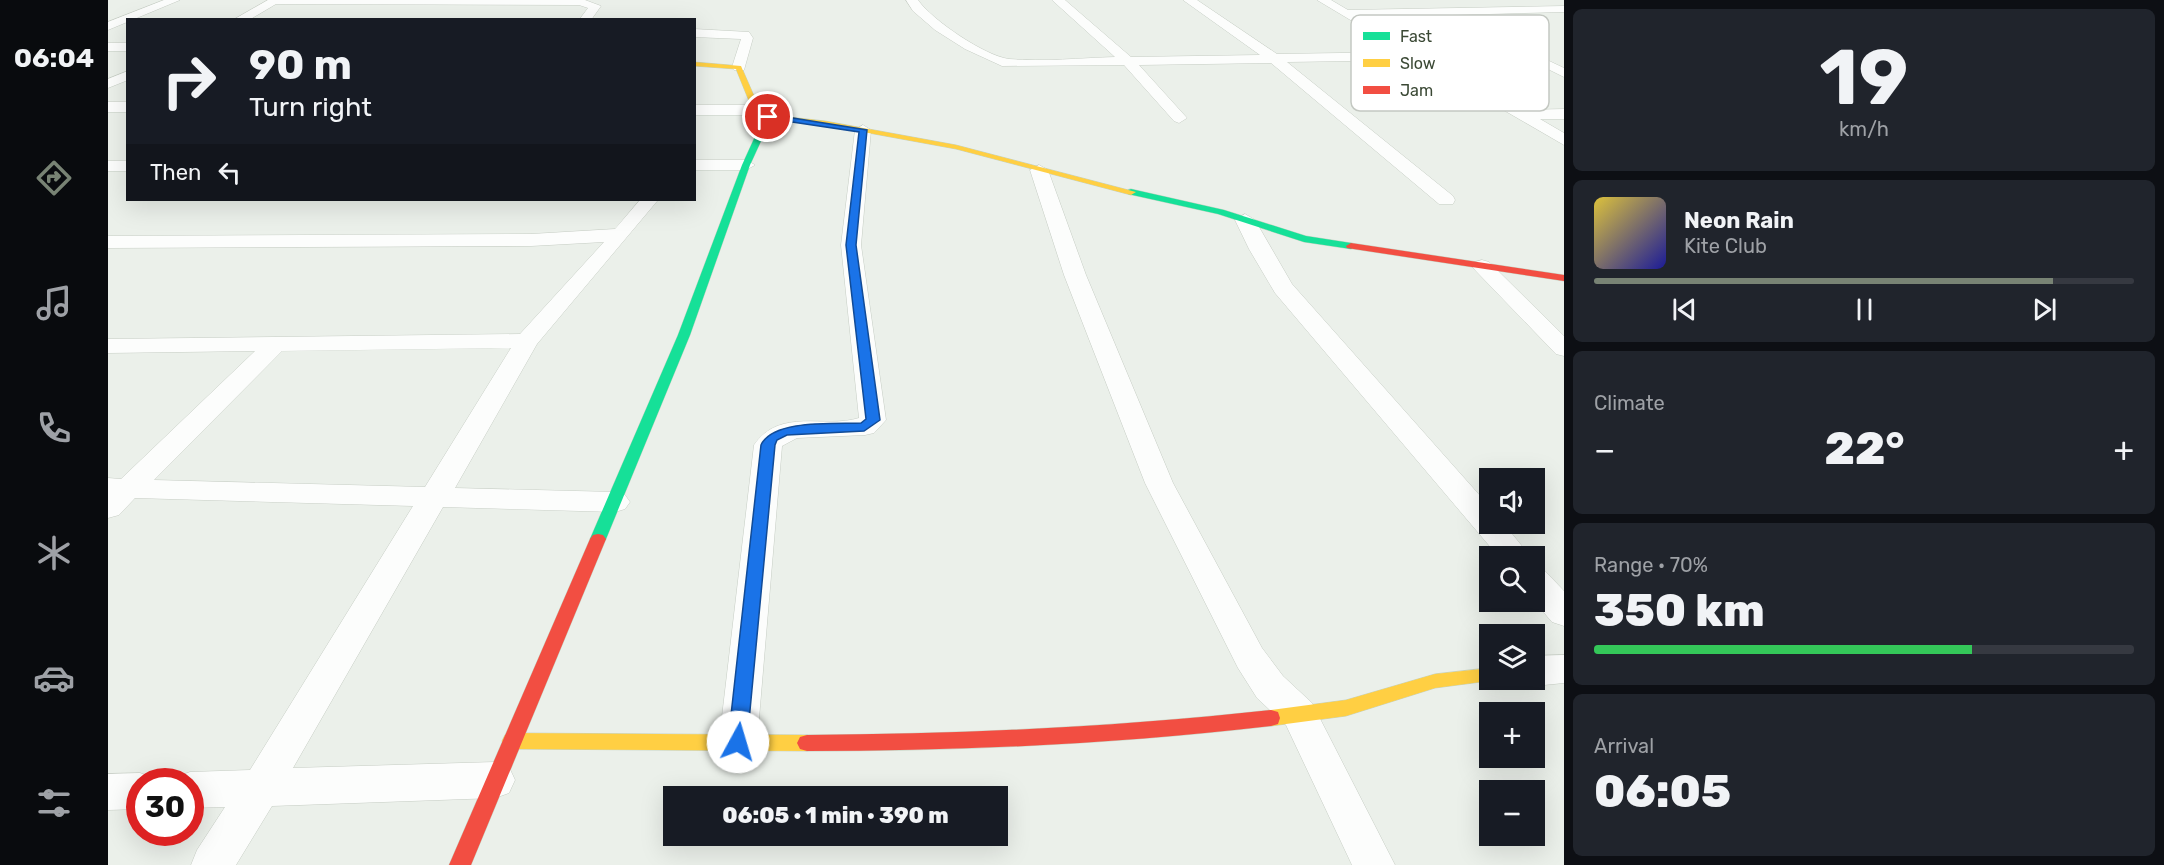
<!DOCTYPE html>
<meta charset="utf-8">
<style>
body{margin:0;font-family:Rubik,sans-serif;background:#20242c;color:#f1f3f6;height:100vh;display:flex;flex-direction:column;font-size:22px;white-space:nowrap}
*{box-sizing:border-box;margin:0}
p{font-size:20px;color:#9ea1a6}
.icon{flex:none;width:33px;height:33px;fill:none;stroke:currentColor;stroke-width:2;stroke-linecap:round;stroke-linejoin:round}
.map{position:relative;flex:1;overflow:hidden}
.sheet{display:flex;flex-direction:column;gap:9px;padding:9px;background:#0d0f14;width:600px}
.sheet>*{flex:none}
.hud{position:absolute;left:18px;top:18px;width:570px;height:183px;border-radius:0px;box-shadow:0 6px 24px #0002;background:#171b24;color:#f1f3f6;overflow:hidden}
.fabs{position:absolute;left:1371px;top:468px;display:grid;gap:12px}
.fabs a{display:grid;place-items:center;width:66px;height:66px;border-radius:0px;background:#171b24;box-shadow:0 6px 24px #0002;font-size:30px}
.speed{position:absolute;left:18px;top:768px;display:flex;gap:12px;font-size:30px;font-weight:700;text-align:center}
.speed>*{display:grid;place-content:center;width:78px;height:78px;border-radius:50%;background:#171b24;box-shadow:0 6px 24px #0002;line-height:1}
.speed .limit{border:9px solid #d22;background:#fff;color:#111}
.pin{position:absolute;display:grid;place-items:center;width:51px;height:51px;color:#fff;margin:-26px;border:3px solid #fff;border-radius:50%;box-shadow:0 2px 6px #0007}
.me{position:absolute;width:66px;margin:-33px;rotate:6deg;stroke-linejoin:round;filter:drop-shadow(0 0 4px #0008)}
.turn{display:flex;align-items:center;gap:21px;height:126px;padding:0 24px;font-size:27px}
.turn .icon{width:78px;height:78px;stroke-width:2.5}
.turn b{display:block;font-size:42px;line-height:51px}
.then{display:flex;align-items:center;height:57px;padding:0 24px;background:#0003;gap:12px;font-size:22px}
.big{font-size:45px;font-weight:800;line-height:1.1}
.sheet .widget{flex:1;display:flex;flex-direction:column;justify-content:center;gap:9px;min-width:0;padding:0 21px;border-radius:9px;background:#20242c}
.sheet .dial{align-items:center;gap:0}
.dial b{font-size:78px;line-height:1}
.song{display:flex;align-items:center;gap:18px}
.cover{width:72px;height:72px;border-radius:9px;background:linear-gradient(135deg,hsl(50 70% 55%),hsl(240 70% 35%))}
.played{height:6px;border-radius:3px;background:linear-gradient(90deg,#788374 85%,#363941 85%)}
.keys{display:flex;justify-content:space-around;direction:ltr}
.heat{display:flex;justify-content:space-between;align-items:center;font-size:33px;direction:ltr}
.charge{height:9px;border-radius:4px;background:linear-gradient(90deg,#34c759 70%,#363941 0)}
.trip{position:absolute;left:555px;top:786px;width:345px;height:60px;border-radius:0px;background:#171b24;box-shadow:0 6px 24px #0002;font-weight:800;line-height:60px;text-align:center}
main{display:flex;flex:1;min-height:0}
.tab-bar{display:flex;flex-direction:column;width:108px;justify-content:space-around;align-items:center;background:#090b0e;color:#9ea1a6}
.tab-bar .icon{width:42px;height:42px}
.tab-bar .on{color:#788374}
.tab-bar b{font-size:27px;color:#f1f3f6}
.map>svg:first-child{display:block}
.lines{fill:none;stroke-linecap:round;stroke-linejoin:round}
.street-casing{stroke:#c6cdc4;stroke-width:1}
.fast-casing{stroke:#c5d3c3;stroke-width:1}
.slow-casing{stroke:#c5d3c3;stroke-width:1}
.jam-casing{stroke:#c5d3c3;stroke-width:1}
.street{fill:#fcfdfc;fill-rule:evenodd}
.fast{fill:#16e098;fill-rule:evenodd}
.slow{fill:#ffcf43;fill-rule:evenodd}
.jam{fill:#f24e42;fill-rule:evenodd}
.route{fill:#1a73e8;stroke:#114b97;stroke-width:1.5}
.key{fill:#fff;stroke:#c4c8c2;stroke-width:1.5}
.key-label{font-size:16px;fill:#3a4834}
</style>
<main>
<nav class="tab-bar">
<b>06:04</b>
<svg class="icon on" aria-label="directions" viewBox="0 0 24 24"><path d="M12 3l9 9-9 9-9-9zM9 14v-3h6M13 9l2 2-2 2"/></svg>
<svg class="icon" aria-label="music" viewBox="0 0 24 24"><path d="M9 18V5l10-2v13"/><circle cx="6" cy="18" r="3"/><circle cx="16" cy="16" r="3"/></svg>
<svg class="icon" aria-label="phone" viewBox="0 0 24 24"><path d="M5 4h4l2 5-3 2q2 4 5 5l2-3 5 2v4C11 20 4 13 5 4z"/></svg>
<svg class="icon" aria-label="climate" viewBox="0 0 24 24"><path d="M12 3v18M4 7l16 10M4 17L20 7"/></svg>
<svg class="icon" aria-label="car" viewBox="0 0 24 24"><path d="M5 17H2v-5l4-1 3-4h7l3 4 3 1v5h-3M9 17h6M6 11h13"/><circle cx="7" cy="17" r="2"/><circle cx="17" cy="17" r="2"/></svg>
<svg class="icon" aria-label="filters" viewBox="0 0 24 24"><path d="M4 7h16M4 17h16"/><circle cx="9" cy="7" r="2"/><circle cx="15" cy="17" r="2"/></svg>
</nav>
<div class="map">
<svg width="1456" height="865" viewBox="0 0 1456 865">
<rect width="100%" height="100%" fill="#ebf0ea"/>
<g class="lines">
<g class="street-casing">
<path id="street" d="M56 0H72L0 30V22Z
M160 0H477L493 6 483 20H471L480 8 471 5 168 4 141 20H125Z
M798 0H810C824 20 877 56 901 59 936 62 973 58 1007 57L944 0H957L1023 57 1152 55 1075 0H1089L1169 54 1296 52 1209 0H1223L1240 10 1456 6V12L1344 15 1456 68V77L1330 15 1252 16 1416 110 1456 109V119H1432L1456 133V145L1309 60 1179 62 1345 196 1347 200 1345 204H1331L1163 63 1031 65 1079 118 1071 123 1066 121 1016 65 894 66 857 49 827 30 805 11Z
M586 29 641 32 645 38 636 70H626L624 67 633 39 586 37Z
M0 43H20V51H0Z
M20 71V80L0 88V79Z
M0 102H20V112H0Z
M586 105H651L659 110 651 115H586Z
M755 125 763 130 753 245 778 420 766 433 757 435 689 438 674 446 649 742 644 754 630 759 616 754 611 742 646 445C672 407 717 429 751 418L733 245 747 130Z
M586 160H638L647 165 638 170H586Z
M0 161H20V171H0Z
M931 165 940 170 978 275 1065 483 1154 648 1175 676 1204 703 1287 865H1244L1178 725 1149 698 1130 668 1037 483 956 275 922 170Z
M532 200H550L429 344 347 488 507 492 517 495 522 502 517 509 507 512 335 507 185 768 387 762 401 767 407 780 401 793 387 798 164 806 128 865H83L89 850 117 807 82 808V782H66L68 777 82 772 142 770 305 506 27 498 11 515 0 518V478L13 479 147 351 0 353V339L412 334 496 242 423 246 0 248V236L423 234 507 229ZM403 348 317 487 46 480 174 351Z
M1137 214 1147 220 1184 284 1382 507V524H1396L1422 556H1390L1167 293 1141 249 1127 220Z
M1374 260 1381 262 1456 336V356L1448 354 1367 270 1364 266 1367 262Z
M1426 567 1437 571 1456 591V626L1444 622 1426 601Z
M1456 655V683L1426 686 1413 681 1426 680V656Z
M32 773 46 778 48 782H32V809L0 810V774Z"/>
</g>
<g class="fast-casing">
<path id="fast" d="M660 115 664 117 642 165 582 335 498 539 495 543H485L482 539 570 335 634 165 656 117Z
M1023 189 1116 210 1198 236 1243 243 1248 246 1243 249 1196 242 1110 214 1020 194V190Z"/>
</g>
<g class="slow-casing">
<path id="slow" d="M586 62 633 66 650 105 662 115 717 121 848 145 1028 192 1023 195 848 149 717 125 657 119 643 106 628 69 586 66Z
M1382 668V680H1388L1327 688 1238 716 1163 726 1156 724 1154 718 1156 712 1163 710 1238 700 1327 674Z
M404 733 699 735 706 737 709 743 706 749 699 751 404 749 397 747 394 741 397 735Z"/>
</g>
<g class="jam-casing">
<path id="jam" d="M1243 243 1456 275V281L1239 248 1238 246Z
M490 534 495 535 498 539 363 865H341L482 539 485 535Z
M1163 710 1170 712 1172 718 1170 724 1163 726C1009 744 854 751 699 751L692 749 689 743 692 737 699 735C854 734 1009 727 1163 710Z"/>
</g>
<use href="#street" class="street"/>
<use href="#fast" class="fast"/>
<use href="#slow" class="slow"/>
<use href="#jam" class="jam"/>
</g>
<path class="route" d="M660 114 759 130 748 245 772 420 756 431 679 435 669 440 667 445 639 742 637 748 630 750 623 748 620 742 653 445C665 419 727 424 753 423L758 419 738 245 751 132 657 118Z"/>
<rect x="1243" y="15" width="198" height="96" rx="9" class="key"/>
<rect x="1255" y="32" width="27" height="8" fill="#16e098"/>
<rect x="1255" y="59" width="27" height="8" fill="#ffcf43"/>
<rect x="1255" y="86" width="27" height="8" fill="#f24e42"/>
<g class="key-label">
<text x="1292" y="42">Fast</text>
<text x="1292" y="69">Slow</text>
<text x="1292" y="96">Jam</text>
</g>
</svg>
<div class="fabs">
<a><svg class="icon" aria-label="sound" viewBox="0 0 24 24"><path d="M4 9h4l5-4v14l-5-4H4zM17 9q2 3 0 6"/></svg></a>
<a><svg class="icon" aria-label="search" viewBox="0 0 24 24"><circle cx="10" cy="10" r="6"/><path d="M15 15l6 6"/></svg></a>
<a><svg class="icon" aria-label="layers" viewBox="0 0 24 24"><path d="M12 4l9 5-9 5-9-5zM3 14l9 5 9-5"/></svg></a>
<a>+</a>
<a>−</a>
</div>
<div class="speed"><div class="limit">30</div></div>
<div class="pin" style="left:660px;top:117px;background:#d93025"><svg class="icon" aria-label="arrive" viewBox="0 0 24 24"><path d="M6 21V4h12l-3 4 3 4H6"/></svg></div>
<svg class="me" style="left:630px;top:742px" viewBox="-20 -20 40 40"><circle r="19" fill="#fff"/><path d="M0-13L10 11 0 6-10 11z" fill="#1a73e8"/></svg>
<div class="trip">06:05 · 1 min · 390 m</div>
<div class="hud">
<div class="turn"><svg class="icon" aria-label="right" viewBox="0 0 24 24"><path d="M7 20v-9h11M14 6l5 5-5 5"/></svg><div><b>90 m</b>Turn right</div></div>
<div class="then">Then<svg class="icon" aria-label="left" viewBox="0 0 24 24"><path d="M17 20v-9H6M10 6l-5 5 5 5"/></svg></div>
</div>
</div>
<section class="sheet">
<div class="widget dial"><b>19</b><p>km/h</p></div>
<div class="widget">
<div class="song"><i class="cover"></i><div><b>Neon Rain</b><p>Kite Club</p></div></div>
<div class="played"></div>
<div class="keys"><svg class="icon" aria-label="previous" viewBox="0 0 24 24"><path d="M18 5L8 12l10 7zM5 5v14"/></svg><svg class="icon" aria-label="pause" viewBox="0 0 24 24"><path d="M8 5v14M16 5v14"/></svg><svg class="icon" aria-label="next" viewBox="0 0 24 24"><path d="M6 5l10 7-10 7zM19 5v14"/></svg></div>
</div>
<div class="widget"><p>Climate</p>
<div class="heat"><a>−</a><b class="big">22°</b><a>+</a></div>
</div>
<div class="widget"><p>Range · 70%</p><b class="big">350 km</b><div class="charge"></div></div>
<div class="widget"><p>Arrival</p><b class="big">06:05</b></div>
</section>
</main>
